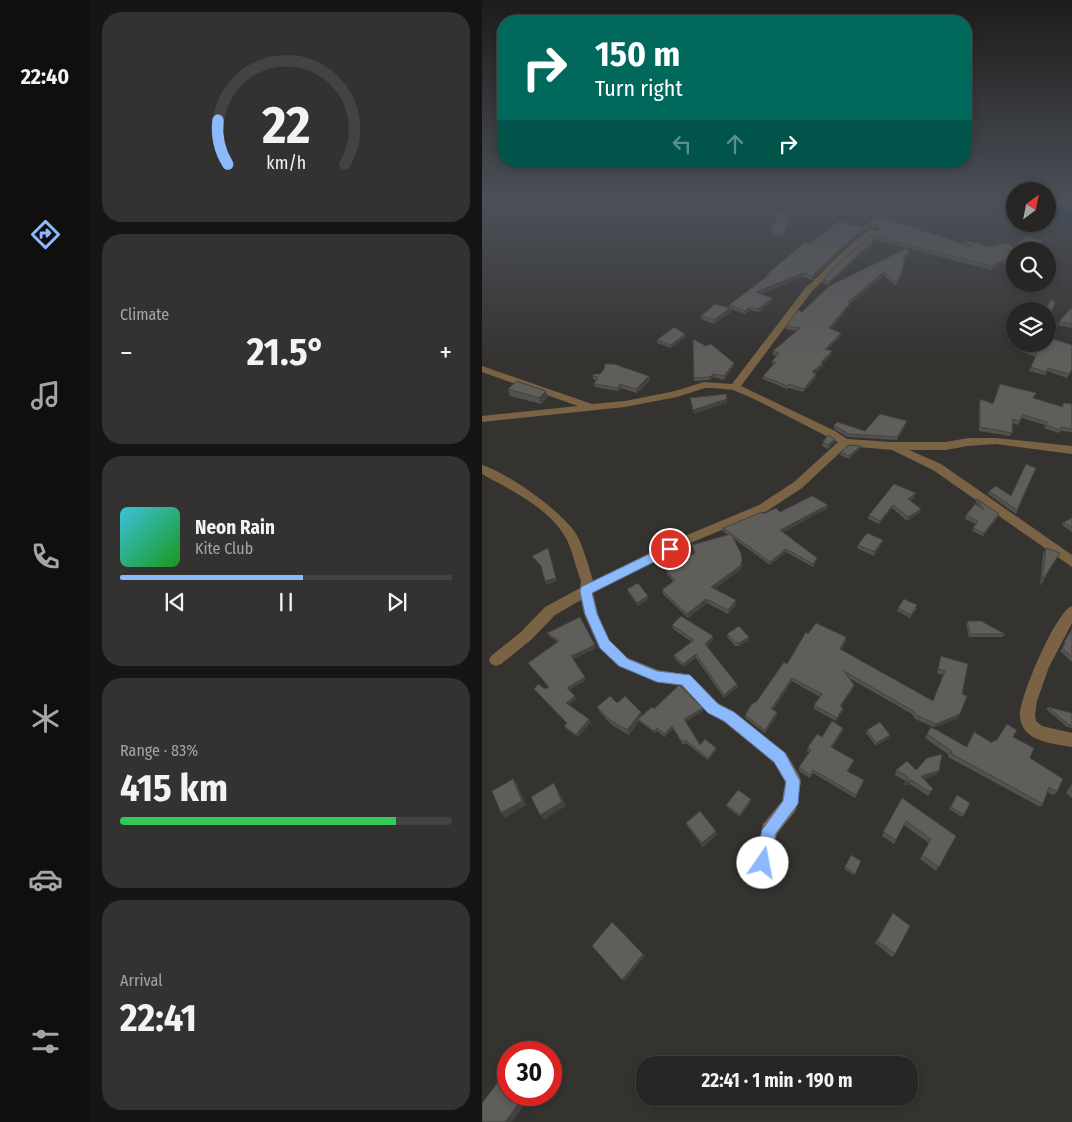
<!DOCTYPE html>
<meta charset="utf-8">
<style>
body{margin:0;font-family:"Fira Sans Condensed",sans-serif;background:#343231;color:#f1f3f6;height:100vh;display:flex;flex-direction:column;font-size:19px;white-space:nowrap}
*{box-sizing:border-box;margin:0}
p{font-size:16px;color:#a5a5a6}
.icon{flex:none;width:28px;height:28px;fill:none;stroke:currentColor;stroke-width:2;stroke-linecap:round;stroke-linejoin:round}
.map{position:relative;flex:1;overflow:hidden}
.details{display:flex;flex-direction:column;gap:12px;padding:12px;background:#161514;width:392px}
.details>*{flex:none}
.banner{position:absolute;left:15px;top:15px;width:475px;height:152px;border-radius:20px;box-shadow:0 2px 8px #0003,0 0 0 1px #444341;background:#00695c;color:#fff;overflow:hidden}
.needle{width:32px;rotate:32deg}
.buttons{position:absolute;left:524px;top:182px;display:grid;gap:10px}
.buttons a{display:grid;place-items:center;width:50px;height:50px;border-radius:50%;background:#282624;box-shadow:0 2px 8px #0003,0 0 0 1px #444341;font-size:25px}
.speed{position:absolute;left:15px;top:1041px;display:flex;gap:10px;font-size:25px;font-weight:700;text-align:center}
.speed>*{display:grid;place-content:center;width:65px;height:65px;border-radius:50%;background:#282624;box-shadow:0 2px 8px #0003,0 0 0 1px #444341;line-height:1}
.speed .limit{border:8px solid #d22;background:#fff;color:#111}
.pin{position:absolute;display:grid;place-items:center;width:42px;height:42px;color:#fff;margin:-21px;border:2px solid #fff;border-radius:50%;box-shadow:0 1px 5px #0007}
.me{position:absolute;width:55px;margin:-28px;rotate:12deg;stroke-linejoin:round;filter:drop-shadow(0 0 4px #0008)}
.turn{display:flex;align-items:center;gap:18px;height:105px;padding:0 15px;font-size:22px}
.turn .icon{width:65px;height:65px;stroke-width:2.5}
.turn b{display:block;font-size:35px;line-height:42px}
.lanes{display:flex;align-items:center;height:48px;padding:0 15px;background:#0003;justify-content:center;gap:25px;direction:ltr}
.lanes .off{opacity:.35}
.big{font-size:38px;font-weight:700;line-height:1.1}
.details .card{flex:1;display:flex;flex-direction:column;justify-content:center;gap:8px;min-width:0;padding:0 18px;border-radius:20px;background:#343231}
.details .dial{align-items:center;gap:0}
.dial svg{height:130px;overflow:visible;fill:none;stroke:#444341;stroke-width:7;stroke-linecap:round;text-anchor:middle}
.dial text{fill:#f1f3f6;stroke:none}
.song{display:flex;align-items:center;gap:15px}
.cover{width:60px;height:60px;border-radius:8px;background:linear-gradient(135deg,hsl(190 70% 55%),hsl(120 70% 35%))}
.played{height:5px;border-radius:2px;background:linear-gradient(90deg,#8cb9fc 55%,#444341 55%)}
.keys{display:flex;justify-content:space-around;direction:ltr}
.heat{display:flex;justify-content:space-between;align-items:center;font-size:28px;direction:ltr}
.charge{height:8px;border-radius:4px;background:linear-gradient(90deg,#34c759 83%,#444341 0)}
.trip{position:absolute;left:154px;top:1056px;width:282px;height:50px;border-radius:20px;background:#282624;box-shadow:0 2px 8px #0003,0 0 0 1px #444341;font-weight:700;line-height:50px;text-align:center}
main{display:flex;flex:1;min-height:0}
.menu{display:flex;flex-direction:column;width:90px;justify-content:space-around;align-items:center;background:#100f0e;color:#a5a5a6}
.menu .icon{width:35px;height:35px}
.menu .current{color:#8cb9fc}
.menu b{font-size:22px;color:#f1f3f6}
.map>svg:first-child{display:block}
.water{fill:#012545}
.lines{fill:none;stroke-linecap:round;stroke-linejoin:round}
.minor{fill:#7a6244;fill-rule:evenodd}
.wall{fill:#53514e}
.shaded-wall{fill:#434240}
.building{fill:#605e5b;stroke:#434240}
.route{fill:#8cb9fc;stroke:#5b78a4}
</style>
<main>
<nav class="menu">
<b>22:40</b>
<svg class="icon current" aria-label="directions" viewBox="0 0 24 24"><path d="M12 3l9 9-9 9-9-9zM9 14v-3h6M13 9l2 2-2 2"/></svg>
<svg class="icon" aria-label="music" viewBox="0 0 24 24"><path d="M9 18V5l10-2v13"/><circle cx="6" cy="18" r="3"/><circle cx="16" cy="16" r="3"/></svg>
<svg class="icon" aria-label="phone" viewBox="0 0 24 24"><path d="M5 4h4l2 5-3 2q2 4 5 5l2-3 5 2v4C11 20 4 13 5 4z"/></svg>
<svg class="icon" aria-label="climate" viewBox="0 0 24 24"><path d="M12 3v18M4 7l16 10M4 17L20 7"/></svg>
<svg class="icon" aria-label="car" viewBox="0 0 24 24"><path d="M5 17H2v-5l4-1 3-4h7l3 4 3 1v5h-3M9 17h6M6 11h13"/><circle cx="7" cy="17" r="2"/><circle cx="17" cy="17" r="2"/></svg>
<svg class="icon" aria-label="filters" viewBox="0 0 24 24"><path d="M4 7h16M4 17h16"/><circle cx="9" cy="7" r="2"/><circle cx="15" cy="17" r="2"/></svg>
</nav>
<section class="details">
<div class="card dial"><svg viewBox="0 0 100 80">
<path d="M14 69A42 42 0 1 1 86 69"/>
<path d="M14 69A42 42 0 0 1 8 42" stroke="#8cb9fc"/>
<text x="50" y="56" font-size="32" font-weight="700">22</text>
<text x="50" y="72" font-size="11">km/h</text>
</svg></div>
<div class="card"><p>Climate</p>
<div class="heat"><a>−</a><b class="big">21.5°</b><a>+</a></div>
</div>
<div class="card">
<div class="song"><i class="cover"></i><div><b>Neon Rain</b><p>Kite Club</p></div></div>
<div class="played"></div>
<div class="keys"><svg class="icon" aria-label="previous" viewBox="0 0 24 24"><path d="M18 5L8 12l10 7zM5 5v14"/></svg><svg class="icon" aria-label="pause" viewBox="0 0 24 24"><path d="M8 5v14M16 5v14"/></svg><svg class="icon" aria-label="next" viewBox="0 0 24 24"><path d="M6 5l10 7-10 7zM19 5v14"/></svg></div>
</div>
<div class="card"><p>Range · 83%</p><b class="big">415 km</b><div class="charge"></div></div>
<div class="card"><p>Arrival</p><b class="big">22:41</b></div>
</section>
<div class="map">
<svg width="590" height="1122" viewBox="0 0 590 1122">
<rect width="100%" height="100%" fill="#353330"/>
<path class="water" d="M565 205 589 212V225L565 218Z"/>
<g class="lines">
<path class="minor" d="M388 229 395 231C384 243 370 251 358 262 348 272 341 282 330 291L259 386 353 431 365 439 410 442H464L486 438H514L590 446V454L514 444 486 446 464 450H427L459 464 590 555V567L451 470 410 450 365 446 320 488 285 511 206 544 111 593 116 614 127 640 146 658 176 670 208 675 236 703 252 712 304 753 317 775 319 781 314 810 295 834 287 869 274 881 268 884 262 881 259 875 262 869 273 858 281 824 300 801 303 782 292 763 242 722 226 713 199 686 175 682 136 666 117 648 102 614 99 600 73 615 49 640 19 664 14 666 9 664 7 660 9 656 39 632 63 607 98 588 99 581C94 568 91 553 85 540 69 509 29 490 0 474V465C26 473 83 513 96 537 102 550 107 567 111 581L198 538 277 505 312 482 356 442 272 399 251 390 232 388H223L195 397 143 407 0 422V416L96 406 0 372V366L110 404 143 401 193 391 222 382 250 384 324 287C335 279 342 269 352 260 363 249 376 239 388 229Z
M590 606V623L567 667 555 701 553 715 554 721 560 726 590 733V747C575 744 553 743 543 730 540 726 538 721 538 716 537 698 574 611 590 606Z"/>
</g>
<path class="wall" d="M307 213V216L301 236 289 235V232Z
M393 218 483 244H482L483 240 508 247 560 244 532 251V267L519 263 509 270 395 240 346 285 341 283V280L396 230V229L389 227 359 251 330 280 321 277 279 294 290 298V301L277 312 268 310 263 314 249 309V312L232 324 219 319V316L247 308V305L285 276V274L327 244 380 228Z
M427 252V255L423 258 419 275 414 286 402 276 367 304V306L349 329 359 336 345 350 349 355 341 363V366L332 373 334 378 321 392 307 388 305 389 281 379V376L292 364H290V361L295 356 291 355V351L315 331 304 329V326L320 312Z
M590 307V328L576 325 577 322Z
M203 334 204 337 189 348 175 343V340Z
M542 344 590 370 585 378 565 371 563 375 547 371 554 357 538 351 539 348Z
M252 366 242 380 232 377 228 380 212 381V378Z
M111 376H167L168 380 155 393 139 388 136 391 113 387 112 384 114 380 111 379Z
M26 389 66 397 59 404 28 396Z
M552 398 580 407 581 403 590 404V432L578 431 577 433 562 428 563 425 540 418 536 425 531 423 530 433 528 436 497 431V402L498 399 511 404Z
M352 425 383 431 424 425 415 440 366 437 352 429Z
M341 442H353L346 449 340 446Z
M379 446 378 449 367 459 358 455 359 452Z
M554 468 534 514 506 494 507 491 529 496Z
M412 484 433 497 428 501 438 513 425 521 410 508 397 524 386 519 387 515Z
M495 499 517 514 516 517 501 536 490 531 491 528 494 524 483 519 484 515 497 507 494 502Z
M346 508 301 532 335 558 334 562 331 567 304 552 288 565 251 538 261 566 258 570 232 589 254 605 246 614 225 603 206 618 181 594 180 590 191 581 185 574 184 570 212 554 210 545 246 535 241 531V528L281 514Z
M590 518V532L580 525 582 522Z
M400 543 392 556 375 548 376 545Z
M564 548 578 553 558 586 561 554Z
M145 589 167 599 156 606 146 592Z
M416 608H435L428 618 415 611Z
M485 621 523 634 521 637H487L484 624Z
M190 625 231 639 225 647 255 684 256 687 242 698 214 658 202 667 193 659 192 655 210 642 191 629Z
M590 628V662L578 651 582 646 581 645Z
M65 633 114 648 91 659 104 680 87 690 94 699 86 705 109 722 96 737 84 729 82 726 85 723 54 691 52 689H63L67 687 46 663 76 642 67 636Z
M245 634 267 637V640L257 646H253L245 637Z
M326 634 364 641 359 650 451 701 461 675 455 673 459 656 476 718 452 727 433 719 430 714 367 678 372 685 371 689 359 706 361 708V711L354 721 332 709V705L338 697 310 681 291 710 295 716 283 733 263 718V715L275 701 305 664Z
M135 703 159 712 160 716 172 709 221 708V711L203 722 218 745 234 748 235 750 226 760 204 743 201 745 191 729 183 737 175 731 173 733 157 721 147 735 130 725 118 712 115 707Z
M566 707 590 713V728L585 727 564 709Z
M385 730 407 738 394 746 384 733Z
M361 731 350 747 371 763 366 771 381 783 373 798 331 773 328 778 317 771V767L327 752 325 751 326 747 340 737Z
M445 734 485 747 510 743 531 737 575 792 571 795 565 792 561 804 558 807 466 757 467 755 443 738Z
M414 770H434L454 775 442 779 451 789 448 793 446 796 428 784 421 786 424 781 413 775Z
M590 783V798L584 793Z
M475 795 482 815 480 817 467 809Z
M420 798 474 836 454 871 438 859 447 843 422 825 412 844 400 836Z
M269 802 258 817 245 807 244 805Z
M204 823 234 831 235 835 221 847 206 827Z
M369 855 379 861 372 875 362 869Z
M409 916 413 954 410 957 393 943Z"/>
<path class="shaded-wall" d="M307 213V216L301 236V233Z
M389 224V227L359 251 330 280V276L360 247Z
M395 237V240L346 285 347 282Z
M561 241 560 244 551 251H548Z
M427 252V255L423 258 419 275 414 286 423 255Z
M520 260 519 263 509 270 510 266Z
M402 272V276L367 304V306L347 332V328L366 302Z
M321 273V277L274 295V292Z
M290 298V301L277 312 276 309Z
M267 307 268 310 263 314V311Z
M248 308 249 312 232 324V320Z
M359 333V336L343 352V349Z
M203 334 204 337 189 348V345Z
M350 351 349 355 339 365V362Z
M252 363V366L242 380V376Z
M341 363V366L330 376V372Z
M231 374 232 377 228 380V377Z
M334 374V378L321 392 322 389Z
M167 376 168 380 155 393 154 389Z
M138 384 139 388 136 391V388Z
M64 391 66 397 59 404 57 398Z
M245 399V403L212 414 211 410Z
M425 421 424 425 415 440V437Z
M353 439V442L346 449V445Z
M379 446 378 449 367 459V456Z
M434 493 433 497 425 503 426 499Z
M346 505V508L298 533V530Z
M411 505 410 508 397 524 398 521Z
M439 509 438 513 425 521 426 517Z
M517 514 516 517 501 536 502 533Z
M401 540 400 543 392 556V552Z
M66 548 75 581 64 585 63 581Z
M304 549V552L288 565V562Z
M335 558 334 562 331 567V564Z
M260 561 261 566 258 570 229 591V587Z
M166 596 167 599 156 606 155 603Z
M224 599 225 603 206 618 205 614Z
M254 600V605L246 614V610Z
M231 636V639L223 648V644Z
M267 637V640L257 646V643Z
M364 637V641L357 653 358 649Z
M113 645 114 648 91 659 89 656Z
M214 654V658L202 667 201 664Z
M103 677 104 680 86 690 85 688Z
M310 678V681L289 712V709Z
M255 684 256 687 242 698V695Z
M372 685 371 689 357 709 358 706Z
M93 696 94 699 85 706 84 703Z
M221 708V711L202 722V719Z
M361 708V711L354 721 355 718Z
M159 712 161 717 156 719 157 721 147 735 145 730Z
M295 712V716L283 733V730Z
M478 714 476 718 452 727 454 724Z
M107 719 109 722 96 737 94 735Z
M190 726 191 729 183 737V734Z
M175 728V731L173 733 172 731Z
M361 728V731L349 750V747Z
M408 735 407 738 394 746V743Z
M234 748 235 750 226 760V758Z
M457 771 454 775 437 781 439 776Z
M31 779 35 784 44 805 23 818 19 813Z
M429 780 428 784 421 786 423 782Z
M72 783 75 788 84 806 62 820 58 815Z
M269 799V802L258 817V815Z
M234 831 235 835 221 847 220 843Z
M273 848 271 857 265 863V861Z
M130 922 163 956 143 981 140 980Z
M48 1041 55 1042 65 1052H59Z
M69 1057 74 1063 69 1070Z
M43 1095H50L30 1122H23Z"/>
<path class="building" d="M296 212 307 213 301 233 289 232Z
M400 217 490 247 483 240 508 247 525 243 531 247 545 236 561 241 548 251H532V264L520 260 510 266 395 237 347 282 341 280 360 260 397 229 396 226 389 224 360 247 330 276 321 273 274 292 290 298 276 309 267 307 263 311 247 305 287 275 285 274 322 243 327 244 357 221 380 228 393 218 398 219Z
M425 248 427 252 423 255 420 272 414 283 402 272 366 302 368 303 347 328 359 333 343 349 350 351 339 362 341 363 330 372 334 374 322 389 307 384 305 386 281 376 294 362 290 361 297 353 291 351 318 328 304 326 316 310 320 312 347 286Z
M569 300 573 301 565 330V311H562Z
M233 304 248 308 232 320 219 316Z
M590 307V324L577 322Z
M192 327 203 334 189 345 175 340Z
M565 337 590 345V369L587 374 566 368 564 372 549 367 555 353 539 348 542 344H565Z
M211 339 224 346 229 344 252 363 242 376 231 374 228 377 212 378Z
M123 364H132L167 376 154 389 138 384 136 388 112 384 116 377 111 376V374H118L122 369Z
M35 381 64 391 57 398 26 389Z
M518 384 554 393 551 398 581 407V403L590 404V429L579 427 578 430 564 425 565 422 541 415 537 421 531 419 530 433 498 427V399L511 404Z
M244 394 245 399 211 410 208 398Z
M398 414 425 421 415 437 366 434 352 425 355 422 383 431Z
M346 435 353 439 346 445 341 442Z
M366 445 379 446 367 456 359 452Z
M544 464 554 468 535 510 507 491 514 486 529 496Z
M412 484 434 493 426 499 439 509 426 517 411 505 398 521 387 515Z
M330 496 346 505 298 530 335 558 331 564 304 549 288 562 241 528 280 512 281 514 294 508 298 512Z
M495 499 517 514 502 533 491 528 496 521 484 515 493 504 502 510Z
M590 518V528L582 522Z
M385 533 401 540 392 552 376 545Z
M249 534 259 553 260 561 258 566 229 587 254 600 246 610 224 599 205 614 180 590 193 580 184 570 213 553 210 545Z
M66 548 74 578 63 581 59 566 50 556Z
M564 548 578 553 560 580Z
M156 583 166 596 155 603 145 589Z
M422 599 435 605 429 615 416 608Z
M199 616 231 636 223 644 255 684 242 695 214 654 201 664 192 655 212 640 190 625Z
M98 617 113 645 89 656 103 677 85 688 93 696 84 703 107 719 94 735 82 726 85 723 52 689 56 684 63 689 67 687 46 663 77 641 65 633Z
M485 621H499L523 634H488Z
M334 623 364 637 358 649 451 701 463 671 456 669 459 656 486 664 480 694 485 696 478 714 454 724 434 715 431 711 362 671 372 685 358 706 361 708 355 718 332 705 340 694 310 678 289 709 295 712 283 730 263 715 269 705 275 701 302 662 305 664 324 632 326 634Z
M257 626 267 637 257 643H253L245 634Z
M590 629V657L580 648 584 643 582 642Z
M197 685 221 708 202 719 218 745 223 739 234 748 226 758 203 740 200 742 190 726 183 734 175 728 172 731 156 719 170 707 172 709Z
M128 696 135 703 143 696 159 712 145 730 128 720 115 707Z
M566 707 590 713V725H587Z
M350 721 361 728 349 747 372 760 365 771 382 780 374 795 331 770 328 775 317 767 329 750 326 747 335 734 340 737Z
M398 722 408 735 394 743 385 730Z
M525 724 535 730 531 737 552 748 548 758 581 779 575 792 567 787 561 804 468 753 471 752 445 734 449 727 485 747 492 732 510 743 512 740 514 741Z
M460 754 457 771 439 776 451 789 448 792 429 780 423 782 427 778 414 770 425 761 434 770 445 758Z
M31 779 40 801 19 813 10 791Z
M72 783 80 802 58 815 49 797Z
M590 785V792L587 790Z
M256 790 269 799 258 815 244 805Z
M475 795 488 803 482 815 469 807Z
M420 798 474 836 457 867 440 855 449 839 424 821 414 840 401 832Z
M218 811 234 831 220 843 204 823Z
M268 844 273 848 271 855 265 861 259 857Z
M369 855 379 861 373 874 363 867Z
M411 913 428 926 413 954 395 941Z
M130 922 161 954 140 980 110 946Z
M48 1041 59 1052H39Z
M26 1069V1095H43L23 1122H0V1103Z"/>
<linearGradient id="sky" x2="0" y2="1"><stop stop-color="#1d1c1a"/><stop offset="0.56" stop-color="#4b5059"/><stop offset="1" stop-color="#4b5059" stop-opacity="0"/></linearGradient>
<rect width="590" height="359" fill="url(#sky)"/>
<path class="route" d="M188 544 192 546 193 549 192 552 110 593 115 614 127 640 146 659 175 671 208 675 236 704 252 712 303 753 318 781 316 804 294 833 286 868 281 870 275 868 273 863 280 830 301 801 304 782 292 762 242 721 226 713 200 685 175 682 137 666 118 648 103 614 98 591 99 587Z"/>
</svg>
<div class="buttons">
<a><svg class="needle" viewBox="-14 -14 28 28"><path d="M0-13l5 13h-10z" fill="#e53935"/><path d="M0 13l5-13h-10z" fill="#a5a5a6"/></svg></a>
<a><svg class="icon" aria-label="search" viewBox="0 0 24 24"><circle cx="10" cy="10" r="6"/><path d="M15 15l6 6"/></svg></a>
<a><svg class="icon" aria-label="layers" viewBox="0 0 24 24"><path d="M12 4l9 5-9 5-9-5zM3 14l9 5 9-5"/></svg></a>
</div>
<div class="speed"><div class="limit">30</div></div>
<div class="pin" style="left:188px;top:549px;background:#d93025"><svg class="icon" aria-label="arrive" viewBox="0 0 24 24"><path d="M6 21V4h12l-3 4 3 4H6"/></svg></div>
<svg class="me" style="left:281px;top:863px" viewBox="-20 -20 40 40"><circle r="19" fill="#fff"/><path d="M0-13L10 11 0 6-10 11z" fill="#8cb9fc"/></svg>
<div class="trip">22:41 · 1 min · 190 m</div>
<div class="banner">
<div class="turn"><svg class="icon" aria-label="right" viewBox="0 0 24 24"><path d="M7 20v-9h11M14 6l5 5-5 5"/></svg><div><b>150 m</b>Turn right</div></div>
<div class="lanes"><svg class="icon off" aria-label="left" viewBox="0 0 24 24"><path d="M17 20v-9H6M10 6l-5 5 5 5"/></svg><svg class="icon off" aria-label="ahead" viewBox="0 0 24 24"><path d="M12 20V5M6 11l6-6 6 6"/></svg><svg class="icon" aria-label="right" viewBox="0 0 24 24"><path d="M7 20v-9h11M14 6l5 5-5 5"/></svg></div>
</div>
</div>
</main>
